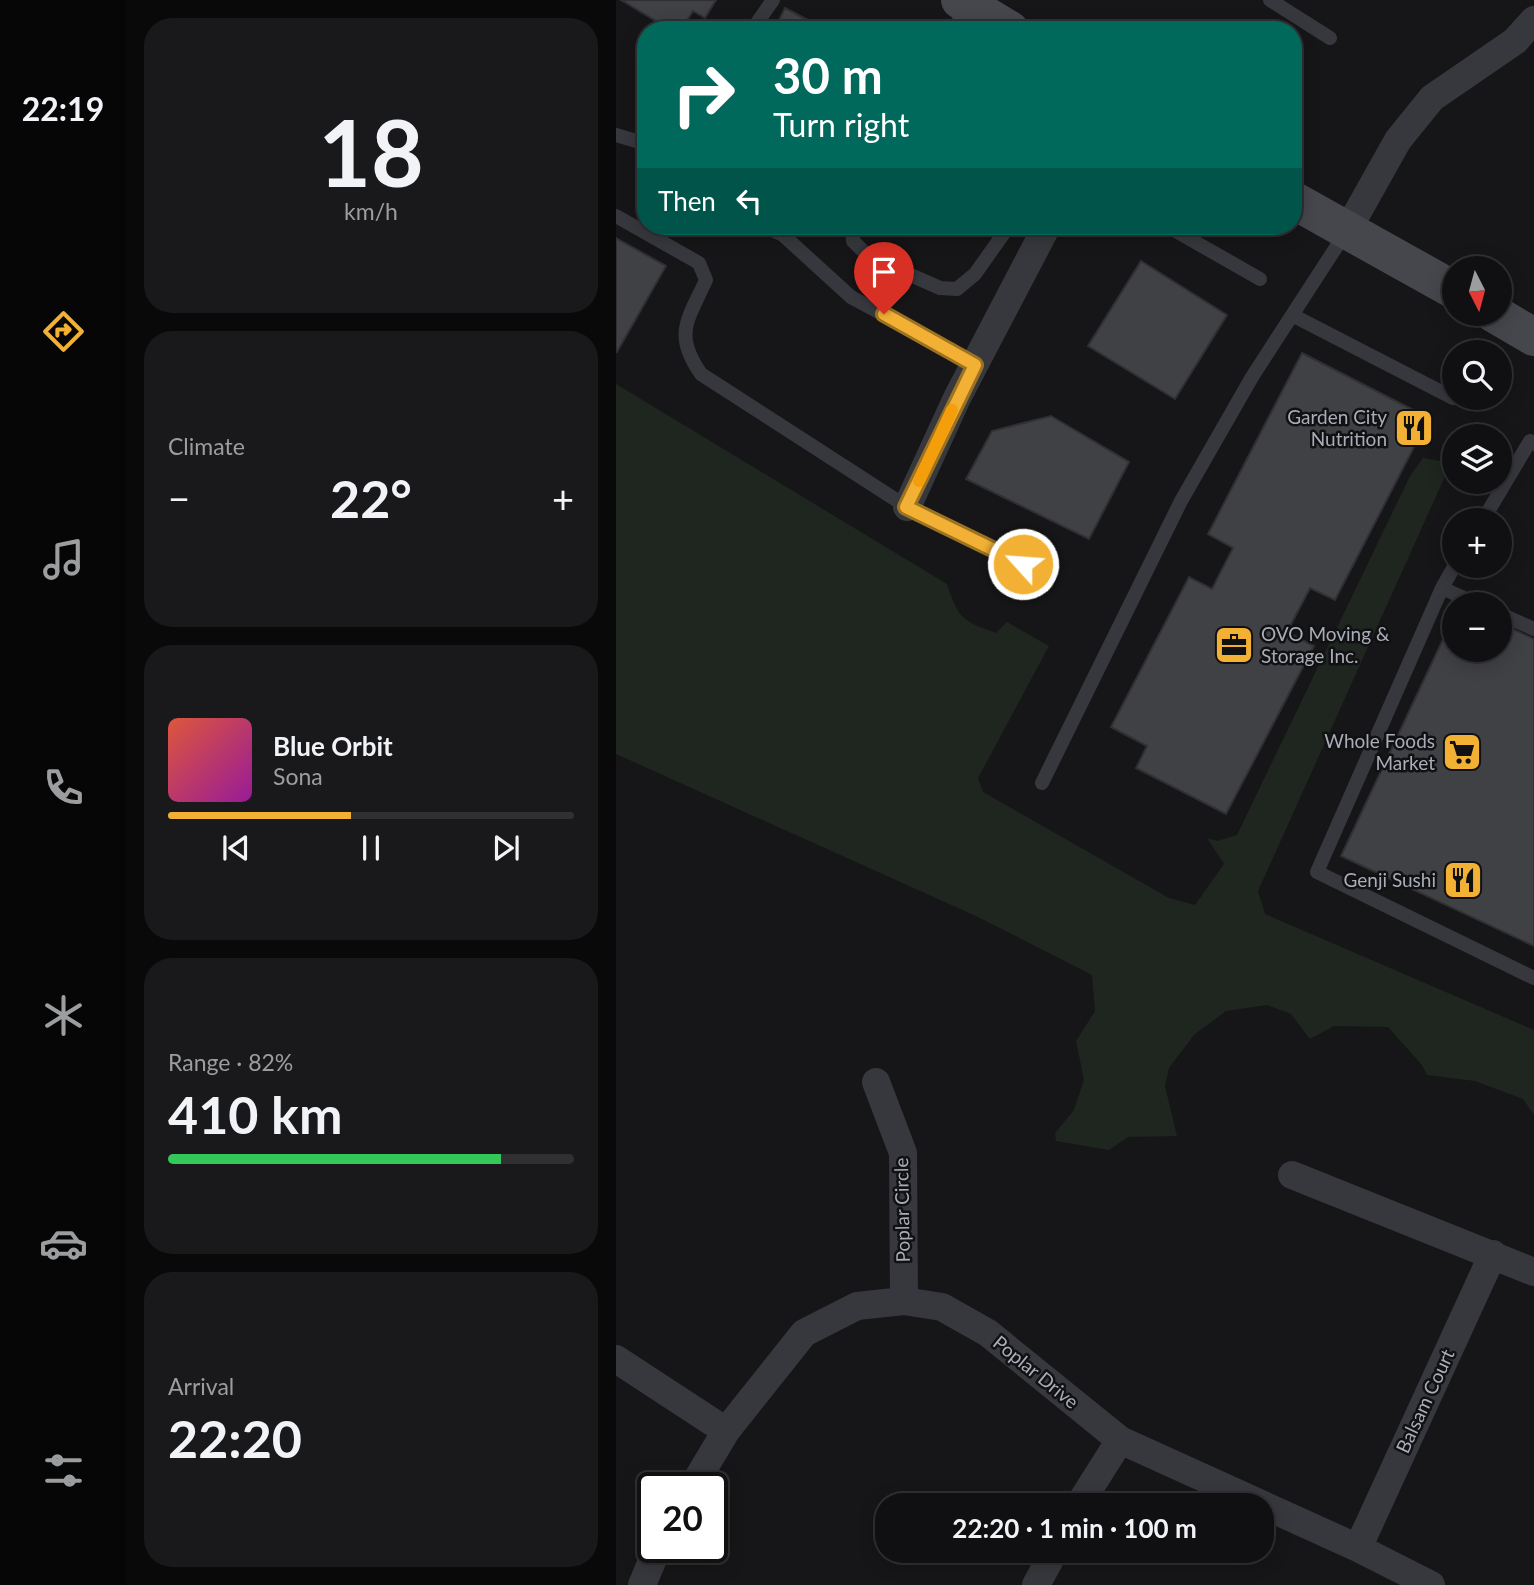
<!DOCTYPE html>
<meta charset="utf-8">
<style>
body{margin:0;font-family:Lato,sans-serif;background:#19191b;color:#f1f3f6;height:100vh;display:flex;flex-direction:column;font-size:26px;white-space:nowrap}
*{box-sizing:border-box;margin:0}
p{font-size:23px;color:#9c9d9f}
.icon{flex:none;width:38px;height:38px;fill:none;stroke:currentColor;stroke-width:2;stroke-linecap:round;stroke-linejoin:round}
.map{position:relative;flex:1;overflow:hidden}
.details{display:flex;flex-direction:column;gap:18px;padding:18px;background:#09090a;width:490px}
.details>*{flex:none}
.banner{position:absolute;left:21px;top:21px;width:665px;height:214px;border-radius:28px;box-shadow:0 4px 18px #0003,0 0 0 2px #303032;background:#00695c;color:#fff;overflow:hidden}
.needle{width:46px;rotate:174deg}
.fabs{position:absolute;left:826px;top:256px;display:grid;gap:14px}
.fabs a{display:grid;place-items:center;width:70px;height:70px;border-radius:50%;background:#101012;box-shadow:0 4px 18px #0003,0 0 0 2px #303032;font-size:35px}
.speed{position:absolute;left:21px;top:1472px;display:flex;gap:14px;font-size:35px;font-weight:700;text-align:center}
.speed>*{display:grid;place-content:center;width:91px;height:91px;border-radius:50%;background:#101012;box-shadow:0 4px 18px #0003,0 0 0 2px #303032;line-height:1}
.speed .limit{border:4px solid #111;border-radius:10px;background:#fff;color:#111}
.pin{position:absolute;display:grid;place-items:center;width:60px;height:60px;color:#fff;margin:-72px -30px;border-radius:50% 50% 50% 0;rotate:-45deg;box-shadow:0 0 7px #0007}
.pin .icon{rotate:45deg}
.me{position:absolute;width:77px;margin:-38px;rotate:296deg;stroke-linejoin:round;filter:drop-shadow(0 0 5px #0008)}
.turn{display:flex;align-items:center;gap:24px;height:147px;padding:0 21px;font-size:32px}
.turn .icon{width:91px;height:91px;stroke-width:2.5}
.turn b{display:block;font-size:49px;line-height:60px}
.then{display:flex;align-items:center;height:66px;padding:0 21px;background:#0003;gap:14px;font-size:26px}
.big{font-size:52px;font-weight:700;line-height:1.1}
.details .tile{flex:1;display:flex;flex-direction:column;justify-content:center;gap:10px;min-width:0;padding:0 24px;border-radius:28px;background:#19191b}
.details .dial{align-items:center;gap:0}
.dial b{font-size:91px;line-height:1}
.song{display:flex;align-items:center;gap:21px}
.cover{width:84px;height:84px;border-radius:10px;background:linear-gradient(135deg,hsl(10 70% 55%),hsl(300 70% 35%))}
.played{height:7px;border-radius:4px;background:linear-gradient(90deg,#f2b134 45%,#303032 45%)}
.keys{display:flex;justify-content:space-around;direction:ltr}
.heat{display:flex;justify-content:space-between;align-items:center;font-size:38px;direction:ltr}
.charge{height:10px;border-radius:5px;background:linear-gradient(90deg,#34c759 82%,#303032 0)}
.trip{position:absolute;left:259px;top:1493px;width:399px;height:70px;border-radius:28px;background:#101012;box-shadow:0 4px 18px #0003,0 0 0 2px #303032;font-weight:700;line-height:70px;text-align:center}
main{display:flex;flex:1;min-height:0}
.menu{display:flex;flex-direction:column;width:126px;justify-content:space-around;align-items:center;background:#060607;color:#9c9d9f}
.menu .icon{width:49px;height:49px}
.menu .selected{color:#f2b134}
.menu b{font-size:32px;color:#f1f3f6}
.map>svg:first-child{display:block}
.green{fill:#1e261f}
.building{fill:#404145;stroke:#303034;stroke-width:2}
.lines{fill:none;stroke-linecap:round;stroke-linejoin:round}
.lane{stroke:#37383d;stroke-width:14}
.street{stroke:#37383d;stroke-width:28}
.secondary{stroke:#45474d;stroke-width:38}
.route-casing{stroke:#9d7322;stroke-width:18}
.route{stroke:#f2b134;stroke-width:12}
.slow{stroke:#f59e0b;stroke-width:12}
.labels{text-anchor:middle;stroke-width:5;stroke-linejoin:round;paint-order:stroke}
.poi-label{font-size:19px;fill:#a8adb8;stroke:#111113;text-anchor:end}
.street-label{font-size:19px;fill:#a8adb8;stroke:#111113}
</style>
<main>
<nav class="menu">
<b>22:19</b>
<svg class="icon selected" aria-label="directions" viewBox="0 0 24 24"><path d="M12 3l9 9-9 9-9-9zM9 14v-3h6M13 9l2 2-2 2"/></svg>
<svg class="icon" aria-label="music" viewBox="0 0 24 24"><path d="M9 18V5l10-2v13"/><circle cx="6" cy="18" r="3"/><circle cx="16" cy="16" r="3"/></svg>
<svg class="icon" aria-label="phone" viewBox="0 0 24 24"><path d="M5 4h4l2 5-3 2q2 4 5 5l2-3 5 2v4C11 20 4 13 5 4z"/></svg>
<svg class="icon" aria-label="climate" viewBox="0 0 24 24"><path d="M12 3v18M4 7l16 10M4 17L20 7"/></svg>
<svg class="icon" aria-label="car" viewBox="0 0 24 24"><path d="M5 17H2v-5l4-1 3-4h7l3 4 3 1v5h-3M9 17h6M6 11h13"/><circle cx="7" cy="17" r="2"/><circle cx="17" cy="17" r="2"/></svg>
<svg class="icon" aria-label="filters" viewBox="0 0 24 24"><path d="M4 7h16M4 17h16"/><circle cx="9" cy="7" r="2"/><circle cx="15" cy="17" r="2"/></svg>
</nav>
<section class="details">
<div class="tile dial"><b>18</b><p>km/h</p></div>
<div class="tile"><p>Climate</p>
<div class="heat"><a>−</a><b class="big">22°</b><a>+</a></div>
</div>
<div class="tile">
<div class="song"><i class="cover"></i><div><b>Blue Orbit</b><p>Sona</p></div></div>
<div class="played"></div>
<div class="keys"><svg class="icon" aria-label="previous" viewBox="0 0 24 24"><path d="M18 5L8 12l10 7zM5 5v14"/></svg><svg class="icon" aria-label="pause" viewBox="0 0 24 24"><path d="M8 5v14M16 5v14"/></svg><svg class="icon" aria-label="next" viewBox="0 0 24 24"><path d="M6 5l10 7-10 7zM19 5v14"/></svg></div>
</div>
<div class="tile"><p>Range · 82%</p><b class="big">410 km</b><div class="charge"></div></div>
<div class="tile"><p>Arrival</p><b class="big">22:20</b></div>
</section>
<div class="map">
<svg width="918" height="1585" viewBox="0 0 918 1585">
<rect width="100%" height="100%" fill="#161618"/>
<path class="green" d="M0 384 331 584C342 618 346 621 380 633L391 622 433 646 362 778 367 792 553 898 579 905 608 864 591 838 601 841 621 835 794 476 807 458 835 463 642 891 649 914 918 1030V1115L907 1099 859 1081 811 1075 806 1065 772 1027 718 1026 694 1039 675 1014 651 1005 610 1011 578 1035 553 1068 549 1086 561 1136 512 1137 493 1150 440 1141 439 1133 458 1110 468 1080 460 1041 479 1011 476 975 362 917 0 754Z"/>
<path class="building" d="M5 0H100L89 18 77 11 65 30H55Z
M169 8 211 30H158Z
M0 238 50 266 1 352H0Z
M525 261 611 315 559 399 472 346Z
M686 353 813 418 719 600 694 588 671 632 698 646 610 814 520 768 531 746 495 727 573 577 596 589 617 548 592 534Z
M435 416 513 462 473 539 350 479 376 431Z
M838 616V649H884V623L918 639V946L725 856Z"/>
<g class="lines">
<path class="lane" d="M654 0 714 38
M136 30 157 0
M338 30 350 5
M0 135 30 144
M0 216 83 263 90 280C72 320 57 334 85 374L291 507 431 575
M148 226 167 235 235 297 359 364
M237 226V241L252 256 324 288 341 289 359 274 393 226
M551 226 644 279
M676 315 837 398
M867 520 914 441 918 444
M839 565 826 588 861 604
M826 588 701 872 918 978
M884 614 918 629
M426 783 565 501 636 377 730 232"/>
<path class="street" d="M731 231 782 140 816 98 899 41 918 20
M291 507 341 398 431 226
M260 1082 287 1153 288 1301
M676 1175 918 1272
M0 1359 110 1431
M76 1488 110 1431 188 1333 241 1306 288 1301 326 1307 372 1333 504 1440 742 1548 815 1585
M463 1505 504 1440
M742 1548 877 1254
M26 1585 42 1547
M420 1585 439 1550"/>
<path class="secondary" d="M344 0 394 30
M677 200 838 290
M877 313 918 337"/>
</g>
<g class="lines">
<g class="route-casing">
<path id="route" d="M268 314 359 365 290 507 407 564"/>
</g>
<use href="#route" class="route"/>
<path class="slow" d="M303 481 336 410"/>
</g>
<defs>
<g id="restaurant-square" transform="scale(2.0125)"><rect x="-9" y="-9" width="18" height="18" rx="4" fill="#f2b134" stroke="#111113"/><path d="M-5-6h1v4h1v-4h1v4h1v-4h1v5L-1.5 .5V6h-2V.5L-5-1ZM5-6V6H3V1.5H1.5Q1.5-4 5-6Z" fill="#111"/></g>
<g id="office-square" transform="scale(2.0125)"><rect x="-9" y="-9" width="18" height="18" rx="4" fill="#f2b134" stroke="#111113"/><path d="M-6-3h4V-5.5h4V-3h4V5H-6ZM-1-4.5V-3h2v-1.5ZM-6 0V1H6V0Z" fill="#111"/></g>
<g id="supermarket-square" transform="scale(2.0125)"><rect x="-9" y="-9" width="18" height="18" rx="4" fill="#f2b134" stroke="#111113"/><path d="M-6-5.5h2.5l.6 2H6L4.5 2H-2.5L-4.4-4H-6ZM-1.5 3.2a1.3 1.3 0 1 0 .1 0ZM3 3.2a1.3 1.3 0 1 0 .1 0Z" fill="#111"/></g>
</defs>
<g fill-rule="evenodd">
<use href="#restaurant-square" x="798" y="428"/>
<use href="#office-square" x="618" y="645"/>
<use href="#supermarket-square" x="846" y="752"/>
<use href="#restaurant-square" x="847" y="880"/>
</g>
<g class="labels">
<g class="poi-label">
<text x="771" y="424">Garden City<tspan x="771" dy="22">Nutrition</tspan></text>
<text x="645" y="641" text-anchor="start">OVO Moving &amp;<tspan x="645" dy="22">Storage Inc.</tspan></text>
<text x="819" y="748">Whole Foods<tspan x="819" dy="22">Market</tspan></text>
<text x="820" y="887">Genji Sushi</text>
</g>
<g class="street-label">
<text transform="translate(286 1210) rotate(-91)" y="7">Poplar Circle</text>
<text transform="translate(420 1372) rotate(39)" y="7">Poplar Drive</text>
<text transform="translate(809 1401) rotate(-65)" y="7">Balsam Court</text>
</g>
</g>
</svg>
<div class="fabs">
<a><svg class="needle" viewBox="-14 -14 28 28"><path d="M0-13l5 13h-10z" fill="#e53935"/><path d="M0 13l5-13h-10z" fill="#9c9d9f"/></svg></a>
<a><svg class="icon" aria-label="search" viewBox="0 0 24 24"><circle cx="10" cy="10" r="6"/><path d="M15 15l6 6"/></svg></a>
<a><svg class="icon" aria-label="layers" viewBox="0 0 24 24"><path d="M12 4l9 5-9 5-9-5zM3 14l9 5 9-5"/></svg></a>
<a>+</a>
<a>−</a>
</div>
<div class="speed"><div class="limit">20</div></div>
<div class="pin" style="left:268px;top:314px;background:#d93025"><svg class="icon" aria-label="arrive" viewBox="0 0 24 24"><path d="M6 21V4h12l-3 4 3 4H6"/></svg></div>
<svg class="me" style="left:407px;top:564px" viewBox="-20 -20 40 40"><circle r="17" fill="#f2b134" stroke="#fff" stroke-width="3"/><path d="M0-11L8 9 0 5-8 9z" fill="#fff"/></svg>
<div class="trip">22:20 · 1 min · 100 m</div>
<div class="banner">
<div class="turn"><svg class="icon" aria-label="right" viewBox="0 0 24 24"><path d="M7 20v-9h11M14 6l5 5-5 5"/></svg><div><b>30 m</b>Turn right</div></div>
<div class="then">Then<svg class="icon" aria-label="left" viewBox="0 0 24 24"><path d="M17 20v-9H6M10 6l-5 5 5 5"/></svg></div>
</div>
</div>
</main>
